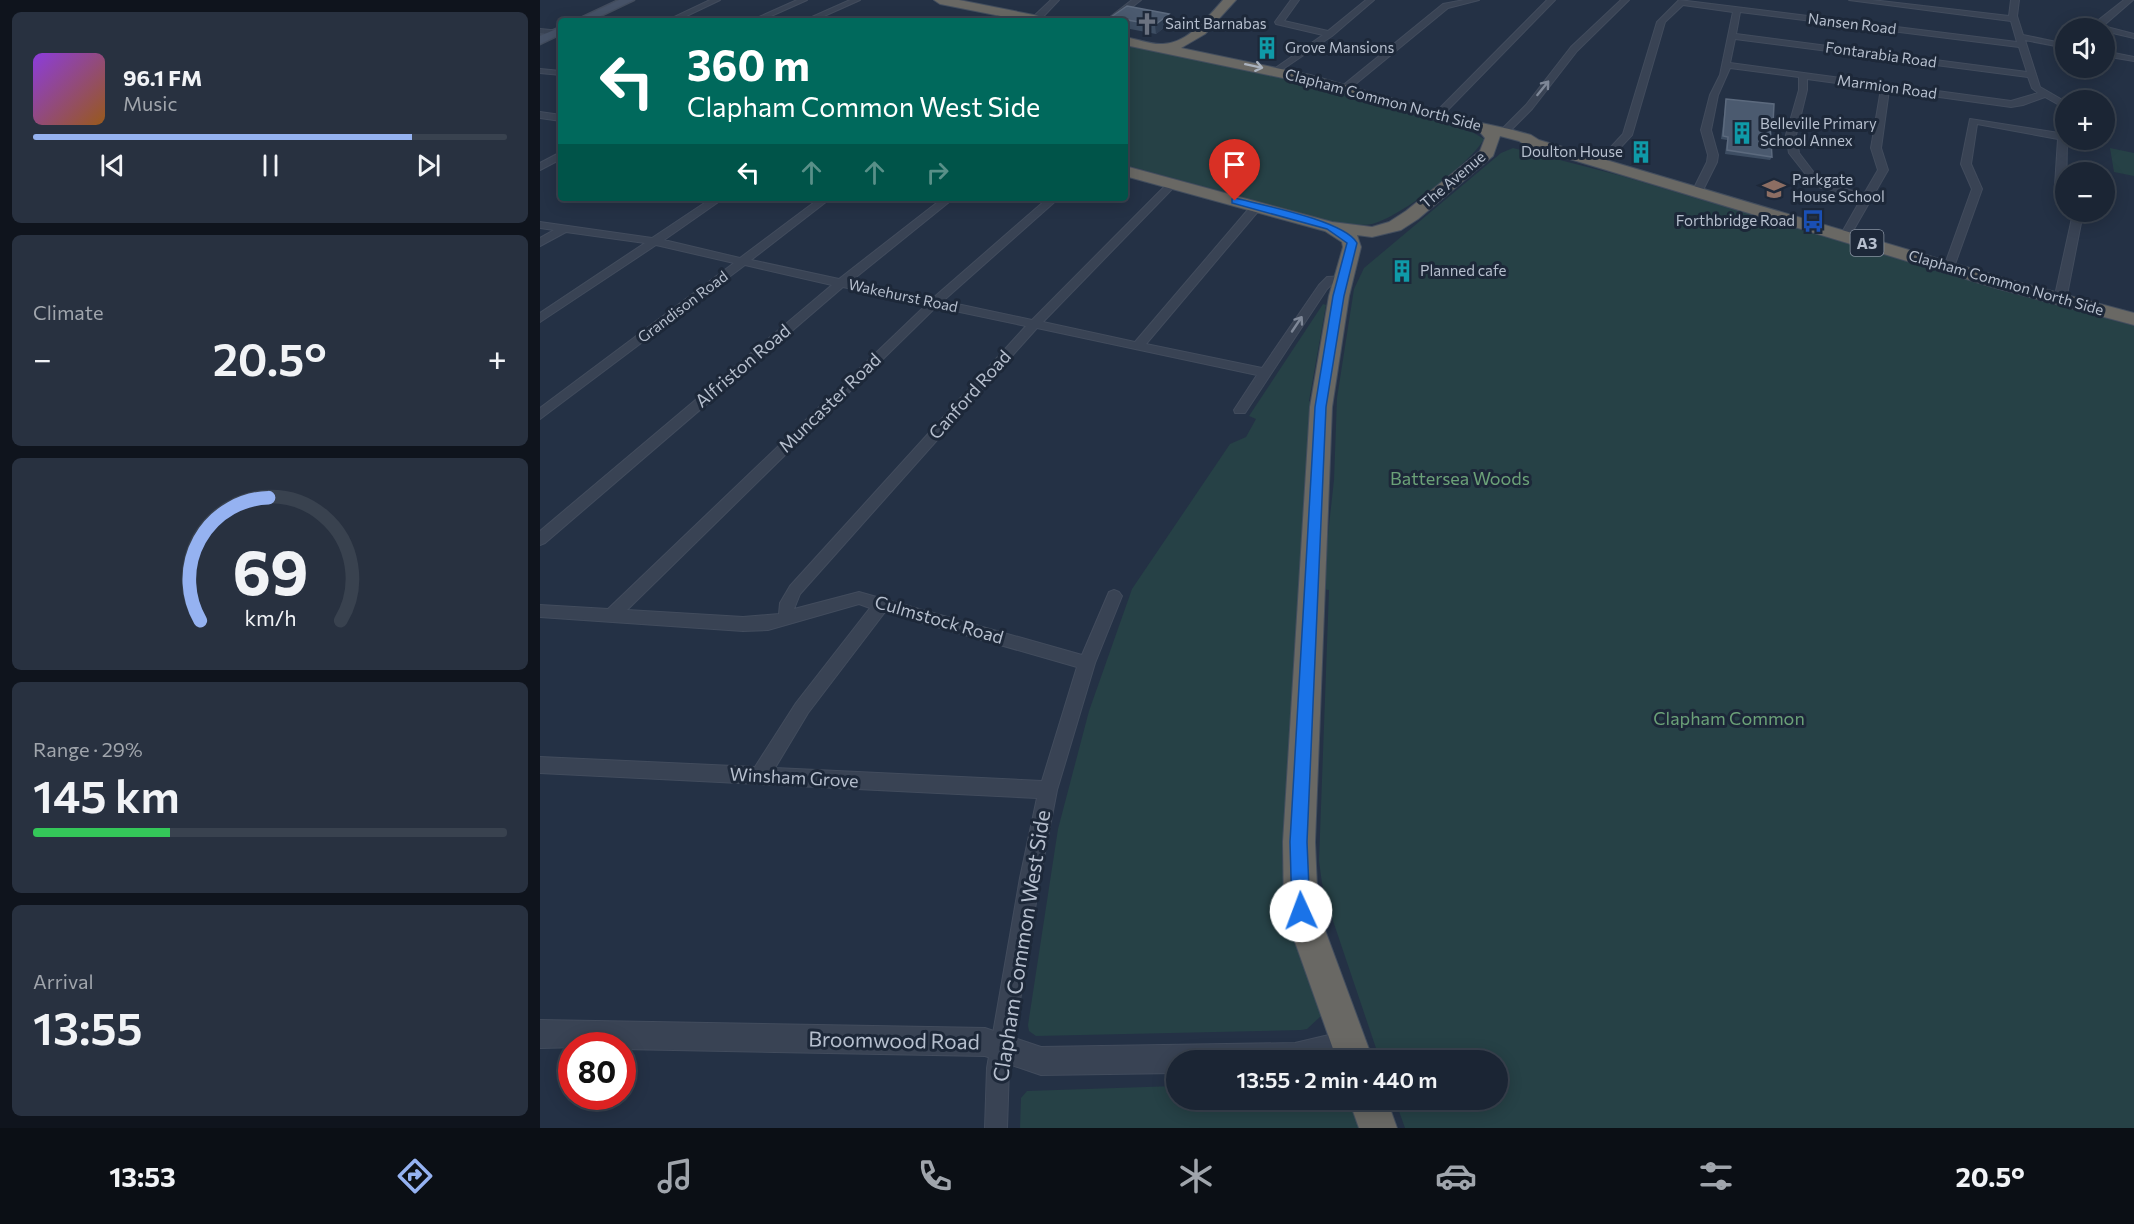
<!DOCTYPE html>
<meta charset="utf-8">
<style>
body{margin:0;font-family:Commissioner,sans-serif;background:#283140;color:#f1f3f6;height:100vh;display:flex;flex-direction:column;font-size:22px;white-space:nowrap}
*{box-sizing:border-box;margin:0}
p{font-size:20px;color:#a0a5ac}
.icon{flex:none;width:33px;height:33px;fill:none;stroke:currentColor;stroke-width:2;stroke-linecap:round;stroke-linejoin:round}
.map{position:relative;flex:1;overflow:hidden}
.panel{display:flex;flex-direction:column;gap:12px;padding:12px;background:#0f141d;width:540px}
.panel>*{flex:none}
.hud{position:absolute;left:18px;top:18px;width:570px;height:183px;border-radius:6px;box-shadow:0 3px 15px #0003,0 0 0 2px #39424f;background:#00695c;color:#fff;overflow:hidden}
.controls{position:absolute;left:1515px;top:18px;display:grid;gap:12px}
.controls a{display:grid;place-items:center;width:60px;height:60px;border-radius:50%;background:#1b2534;box-shadow:0 3px 15px #0003,0 0 0 2px #39424f;font-size:30px}
.speed{position:absolute;left:18px;top:1032px;display:flex;gap:12px;font-size:30px;font-weight:700;text-align:center}
.speed>*{display:grid;place-content:center;width:78px;height:78px;border-radius:50%;background:#1b2534;box-shadow:0 3px 15px #0003,0 0 0 2px #39424f;line-height:1}
.speed .limit{border:9px solid #d22;background:#fff;color:#111}
.pin{position:absolute;display:grid;place-items:center;width:51px;height:51px;color:#fff;margin:-62px -26px;border-radius:50% 50% 50% 0;rotate:-45deg;box-shadow:0 0 6px #0007}
.pin .icon{rotate:45deg}
.me{position:absolute;width:66px;margin:-33px;rotate:358deg;stroke-linejoin:round;filter:drop-shadow(0 0 4px #0008)}
.turn{display:flex;align-items:center;gap:21px;height:126px;padding:0 30px;font-size:27px}
.turn .icon{width:78px;height:78px;stroke-width:2.5}
.turn b{display:block;font-size:42px;line-height:51px}
.lanes{display:flex;align-items:center;height:57px;padding:0 30px;background:#0003;justify-content:center;gap:30px;direction:ltr}
.lanes .off{opacity:.35}
.big{font-size:45px;font-weight:600;line-height:1.1}
.panel .tile{flex:1;display:flex;flex-direction:column;justify-content:center;gap:9px;min-width:0;padding:0 21px;border-radius:9px;background:#283140}
.panel .dial{align-items:center;gap:0}
.dial svg{height:156px;overflow:visible;fill:none;stroke:#39424f;stroke-width:7;stroke-linecap:round;text-anchor:middle}
.dial text{fill:#f1f3f6;stroke:none}
.song{display:flex;align-items:center;gap:18px}
.cover{width:72px;height:72px;border-radius:9px;background:linear-gradient(135deg,hsl(270 70% 55%),hsl(30 70% 35%))}
.played{height:6px;border-radius:3px;background:linear-gradient(90deg,#95b2f1 80%,#39424f 80%)}
.keys{display:flex;justify-content:space-around;direction:ltr}
.heat{display:flex;justify-content:space-between;align-items:center;font-size:33px;direction:ltr}
.charge{height:9px;border-radius:4px;background:linear-gradient(90deg,#34c759 29%,#39424f 0)}
.trip{position:absolute;left:626px;top:1050px;width:342px;height:60px;border-radius:30px;background:#1b2534;box-shadow:0 3px 15px #0003,0 0 0 2px #39424f;font-weight:600;line-height:60px;text-align:center}
.dock{display:flex;height:96px;justify-content:space-around;align-items:center;background:#0b0f15;color:#a0a5ac}
.dock .icon{width:42px;height:42px}
.dock .on{color:#95b2f1}
.dock b{font-size:27px;color:#f1f3f6}
main{display:flex;flex:1;min-height:0}
.map>svg:first-child{display:block}
.green{fill:#264146}
.lines{fill:none;stroke-linecap:round;stroke-linejoin:round}
.minor-casing{stroke:#424c5d;stroke-width:2}
.tertiary-casing{stroke:#424c5d;stroke-width:2}
.secondary-casing{stroke:#424c5d;stroke-width:3}
.trunk-casing{stroke:#434e5e;stroke-width:2}
.minor{fill:#394354;fill-rule:evenodd}
.tertiary{fill:#394354;fill-rule:evenodd}
.secondary{fill:#465267;fill-rule:evenodd}
.trunk{fill:#696864;fill-rule:evenodd}
.wall{fill:#3e4e63}
.shaded-wall{fill:#2e3d52}
.building{fill:#4b5a6f;stroke:#5c6a7e;stroke-width:1.5}
.oneway{stroke:#aab2be}
.oneway2{stroke:#7e8797}
.route{fill:#1a73e8;stroke:#114b97;stroke-width:1.5}
.labels{text-anchor:middle;stroke-width:6;stroke-linejoin:round;paint-order:stroke}
.far-poi-label{font-size:15px;fill:#b6bfce;stroke:#1d2839;text-anchor:start}
.far-street-label{font-size:15px;fill:#b6bfce;stroke:#1d2839}
.shield{fill:#1d2839;stroke:#8892a1;stroke-width:1.5}
.shield-label{font-size:16px;font-weight:bold;fill:#b6bfce}
.street-label{font-size:18px;fill:#b6bfce;stroke:#1d2839}
.park-label{font-size:18px;fill:#6ba178;stroke:#1d2839}
.near-street-label{font-size:21px;fill:#b6bfce;stroke:#1d2839}
</style>
<main>
<section class="panel">
<div class="tile">
<div class="song"><i class="cover"></i><div><b>96.1 FM</b><p>Music</p></div></div>
<div class="played"></div>
<div class="keys"><svg class="icon" aria-label="previous" viewBox="0 0 24 24"><path d="M18 5L8 12l10 7zM5 5v14"/></svg><svg class="icon" aria-label="pause" viewBox="0 0 24 24"><path d="M8 5v14M16 5v14"/></svg><svg class="icon" aria-label="next" viewBox="0 0 24 24"><path d="M6 5l10 7-10 7zM19 5v14"/></svg></div>
</div>
<div class="tile"><p>Climate</p>
<div class="heat"><a>−</a><b class="big">20.5°</b><a>+</a></div>
</div>
<div class="tile dial"><svg viewBox="0 0 100 80">
<path d="M14 69A42 42 0 1 1 86 69"/>
<path d="M14 69A42 42 0 0 1 49 6" stroke="#95b2f1"/>
<text x="50" y="56" font-size="32" font-weight="700">69</text>
<text x="50" y="72" font-size="11">km/h</text>
</svg></div>
<div class="tile"><p>Range · 29%</p><b class="big">145 km</b><div class="charge"></div></div>
<div class="tile"><p>Arrival</p><b class="big">13:55</b></div>
</section>
<div class="map">
<svg width="1594" height="1128" viewBox="0 0 1594 1128">
<rect width="100%" height="100%" fill="#243145"/>
<path class="green" d="M585 45 747 79 888 119 934 133 944 139C931 163 859 218 832 224 820 226 807 224 794 222L585 165Z
M973 148 1082 176 1475 294 1594 326V1128H865L855 1100H957V1060H840L788 906 782 883 779 861 789 590 782 589 794 480 797 398 814 289 824 268 961 153Z
M1570 148 1594 153V176L1574 172Z
M783 304 786 305 769 401 774 403 742 860 754 919 782 1006 781 1016 767 1029 761 1030 496 1036 489 1031 488 1025 518 829 549 711 592 589 690 444 706 437 716 419 709 416Z
M636 1086V1100H812L822 1128H480L481 1098 487 1091Z"/>
<g class="lines">
<g class="minor-casing">
<path id="minor" d="M170 0H180L136 21H126Z
M257 0H267L220 21H210Z
M310 0H320L273 21H263Z
M511 0H519L499 21H493V17Z
M592 0H601L574 21H565Z
M751 0H759L744 21 788 31 826 0H834L792 36 737 73 733 71 734 69 783 35 736 24 735 22Z
M924 0H939L908 8 807 91H801V87L903 4Z
M1007 0H1015L900 118H894V114Z
M1081 0H1089L1037 51 992 109 967 134H961V130L986 105 1031 47Z
M1139 0 1477 42 1471 21 1309 0H1332L1469 16 1471 0H1479L1477 16 1483 35 1526 44V48L1485 40 1500 87 1526 102V140H1527L1526 200 1522 199 1515 186 1518 139 1437 124 1431 164 1442 189 1414 267 1413 269H1405L1404 267 1432 189 1421 164 1430 119 1519 133 1521 106 1505 97 1483 105 1471 107 1349 90 1341 148 1348 170 1310 236 1301 238 1300 236 1321 199 1275 186 1249 153 1246 135 1259 90V77L1190 68 1178 95 1171 130 1178 155 1177 162 1161 194H1153L1152 192 1167 162 1168 155 1161 130 1170 95 1180 75 1193 12 1143 5 1125 22 1092 135 1064 165H1058V161L1083 134 1117 22ZM1200 12 1479 47 1487 72 1196 34ZM1195 39 1488 77 1492 88 1498 93 1471 101 1190 63ZM1267 79 1341 89 1331 148 1338 170 1324 194 1281 182 1259 153 1256 135 1267 90Z
M1584 0H1593L1563 26 1594 34V38L1564 31V28H1556V22Z
M462 12 469 14 459 21H450Z
M0 29 21 31V35L0 33Z
M1564 51 1594 57V61L1564 56Z
M0 69 21 71V75L0 73Z
M0 112 21 115V121L0 118Z
M21 152V159L0 170V163Z
M632 181 635 182V186L503 322 595 342 712 205H720V209L606 344 722 368 779 285 787 277 807 276V280L794 282 787 289 705 413H695L694 410 717 375 497 328 260 594 254 609 319 592 542 655 569 592 574 590 579 592 582 596 555 663 517 790 500 878 469 1068 467 1128H445L447 1068 480 878 497 798 0 773V757L215 767 256 703 330 608 319 604 228 630 203 631 0 617V605L68 609 386 305 303 287 5 543 0 545V531L292 285 205 265 0 419V408L194 263 116 245 0 322V313L105 243 26 232 0 246V238L14 230 0 228V222L112 238 172 198H184L124 240 200 258 280 198H291L211 260 299 279 403 198H414L310 282 392 299 508 198H519L403 301 492 320 629 182ZM396 307 486 326 250 586 240 603 239 614 203 617 87 610ZM345 612 537 667 502 781 235 768 268 713Z
M1531 212H1541L1542 218 1526 300 1520 303 1514 300 1532 218Z"/>
</g>
<g class="tertiary-casing">
<path id="tertiary" d="M0 1020 445 1028 501 1047 755 1043 810 1030 820 1034 824 1044 820 1054 799 1060H636V1073L501 1075 445 1056 82 1049V1046L0 1048Z"/>
</g>
<g class="secondary-casing">
<path id="secondary" d="M79 0H94L50 21H34Z
M21 27V34L0 44V36Z"/>
</g>
<g class="trunk-casing">
<path id="trunk" d="M394 0H419L504 17 510 21H485L400 4Z
M683 0H696L665 34 641 48 770 75 923 119 969 129 991 135 999 140 1470 280 1594 313V325L1456 288 987 146 979 141 960 136 953 156 878 219 861 230 832 237 817 235 821 247 809 296 792 407 775 842 778 911 833 1060H797L744 911 743 842 770 407 789 296 803 247 802 242 785 231 585 176V166L792 222 832 227 849 222 866 211 940 151 945 138 940 132 762 82 585 45V37C597 39 611 45 623 44 648 43 667 18 683 0Z
M809 1100H847L857 1128H819Z"/>
</g>
<use href="#minor" class="minor"/>
<use href="#tertiary" class="tertiary"/>
<use href="#secondary" class="secondary"/>
<use href="#trunk" class="trunk"/>
</g>
<path class="wall" d="M629 14 630 23 616 34 585 28V21H571V17Z
M1186 99 1233 124 1232 128 1230 127 1232 157 1230 160 1185 154 1187 140 1181 139Z"/>
<path class="shaded-wall" d="M629 14 630 23 616 34 615 25Z"/>
<path class="building" d="M587 6 629 14 615 25 571 17Z
M1186 99 1234 104 1233 124H1230L1232 157 1187 150 1188 137 1183 136Z"/>
<defs><path id="oneway-shaft" d="M-6 0H5M1.5-3L5.5 0L1.5 3" fill="none" stroke-width="1.6" stroke-linecap="round" stroke-linejoin="round" transform="scale(1.5)"/></defs>
<use class="oneway" href="#oneway-shaft" transform="translate(714 66) rotate(12)"/>
<g class="oneway2">
<use href="#oneway-shaft" transform="translate(1003 88) rotate(-51)"/>
<use href="#oneway-shaft" transform="translate(757 324) rotate(-56)"/>
</g>
<path class="route" d="M695 198C722 205 805 221 817 243L804 296 786 407 767 842 770 911 767 918 761 920 754 918 752 911 750 842 775 407 793 296 807 243 787 229 692 203V199Z"/>
<defs>
<g id="church-bare" transform="scale(1.8)"><path d="M-1.2-6h2.4v3.5h3.3v2.4h-3.3V6h-2.4V-.1h-3.3v-2.4h3.3Z" fill="#6b7280" stroke="#1d2839" stroke-width="2.5" paint-order="stroke"/></g>
<g id="building-bare" transform="scale(1.8)"><path d="M-4-6H4V6H1V3H-1V6H-4ZM-2.5-4.3h1.7v1.8h-1.7ZM.8-4.3h1.7v1.8H.8ZM-2.5-1h1.7V.8h-1.7ZM.8-1h1.7V.8H.8Z" fill="#0f9aa8" stroke="#1d2839" stroke-width="2.5" paint-order="stroke"/></g>
<g id="school-bare" transform="scale(1.8)"><path d="M0-5L7-2L0 1L-7-2ZM-4 1L0 2.5L4 1V4Q0 6-4 4Z" fill="#8d6e63" stroke="#1d2839" stroke-width="2.5" paint-order="stroke"/></g>
<g id="bus-bare" transform="scale(1.8)"><path d="M-5-6H5V4H4V6H2V4H-2V6H-4V4H-5ZM-3.5-4V0h7V-4ZM-3.5 1.2v1.5H-2V1.2ZM2 1.2v1.5H3.5V1.2Z" fill="#1a4fb4" stroke="#1d2839" stroke-width="2.5" paint-order="stroke"/></g>
</defs>
<g fill-rule="evenodd">
<use href="#church-bare" x="607" y="24"/>
<use href="#building-bare" x="727" y="48"/>
<use href="#building-bare" x="1202" y="133"/>
<use href="#building-bare" x="1101" y="152"/>
<use href="#school-bare" x="1234" y="189"/>
<use href="#bus-bare" x="1273" y="221"/>
<use href="#building-bare" x="862" y="271"/>
</g>
<g class="labels">
<g class="far-poi-label">
<text x="625" y="29">Saint Barnabas</text>
<text x="745" y="53">Grove Mansions</text>
<text x="1220" y="129">Belleville Primary<tspan x="1220" dy="17">School Annex</tspan></text>
<text x="1083" y="157" text-anchor="end">Doulton House</text>
<text x="1252" y="185">Parkgate<tspan x="1252" dy="17">House School</tspan></text>
<text x="1255" y="226" text-anchor="end">Forthbridge Road</text>
<text x="880" y="276">Planned cafe</text>
</g>
<g class="far-street-label">
<text transform="translate(1312 24) rotate(7)" y="5">Nansen Road</text>
<text transform="translate(1341 55) rotate(8)" y="5">Fontarabia Road</text>
<text transform="translate(1347 87) rotate(8)" y="5">Marmion Road</text>
<text transform="translate(843 100) rotate(15)" y="5">Clapham Common North Side</text>
<text transform="translate(913 180) rotate(-40)" y="5">The Avenue</text>
<text transform="translate(1466 283) rotate(16)" y="5">Clapham Common North Side</text>
<text transform="translate(363 296) rotate(12)" y="5">Wakehurst Road</text>
<text transform="translate(143 307) rotate(-37)" y="5">Grandison Road</text>
</g>
<rect class="shield" x="1310.5" y="230" width="33" height="26" rx="4.5"/>
<g class="shield-label">
<text x="1327" y="249">A3</text>
</g>
<g class="street-label">
<text transform="translate(203 366) rotate(-40)" y="6">Alfriston Road</text>
<text transform="translate(430 395) rotate(-48)" y="6">Canford Road</text>
<text transform="translate(290 403) rotate(-44)" y="6">Muncaster Road</text>
<text transform="translate(399 620) rotate(16)" y="6">Culmstock Road</text>
<text transform="translate(254 778) rotate(3)" y="6">Winsham Grove</text>
</g>
<g class="park-label">
<text x="920" y="485">Battersea Woods</text>
<text x="1189" y="725">Clapham Common</text>
</g>
<g class="near-street-label">
<text transform="translate(482 946) rotate(-81)" y="7">Clapham Common West Side</text>
<text transform="translate(354 1041) rotate(1)" y="7">Broomwood Road</text>
</g>
</g>
</svg>
<div class="controls">
<a><svg class="icon" aria-label="sound" viewBox="0 0 24 24"><path d="M4 9h4l5-4v14l-5-4H4zM17 9q2 3 0 6"/></svg></a>
<a>+</a>
<a>−</a>
</div>
<div class="speed"><div class="limit">80</div></div>
<div class="pin" style="left:695px;top:201px;background:#d93025"><svg class="icon" aria-label="arrive" viewBox="0 0 24 24"><path d="M6 21V4h12l-3 4 3 4H6"/></svg></div>
<svg class="me" style="left:761px;top:911px" viewBox="-20 -20 40 40"><circle r="19" fill="#fff"/><path d="M0-13L10 11 0 6-10 11z" fill="#1a73e8"/></svg>
<div class="trip">13:55 · 2 min · 440 m</div>
<div class="hud">
<div class="turn"><svg class="icon" aria-label="left" viewBox="0 0 24 24"><path d="M17 20v-9H6M10 6l-5 5 5 5"/></svg><div><b>360 m</b>Clapham Common West Side</div></div>
<div class="lanes"><svg class="icon" aria-label="left" viewBox="0 0 24 24"><path d="M17 20v-9H6M10 6l-5 5 5 5"/></svg><svg class="icon off" aria-label="ahead" viewBox="0 0 24 24"><path d="M12 20V5M6 11l6-6 6 6"/></svg><svg class="icon off" aria-label="ahead" viewBox="0 0 24 24"><path d="M12 20V5M6 11l6-6 6 6"/></svg><svg class="icon off" aria-label="right" viewBox="0 0 24 24"><path d="M7 20v-9h11M14 6l5 5-5 5"/></svg></div>
</div>
</div>
</main>
<nav class="dock">
<b>13:53</b>
<svg class="icon on" aria-label="directions" viewBox="0 0 24 24"><path d="M12 3l9 9-9 9-9-9zM9 14v-3h6M13 9l2 2-2 2"/></svg>
<svg class="icon" aria-label="music" viewBox="0 0 24 24"><path d="M9 18V5l10-2v13"/><circle cx="6" cy="18" r="3"/><circle cx="16" cy="16" r="3"/></svg>
<svg class="icon" aria-label="phone" viewBox="0 0 24 24"><path d="M5 4h4l2 5-3 2q2 4 5 5l2-3 5 2v4C11 20 4 13 5 4z"/></svg>
<svg class="icon" aria-label="climate" viewBox="0 0 24 24"><path d="M12 3v18M4 7l16 10M4 17L20 7"/></svg>
<svg class="icon" aria-label="car" viewBox="0 0 24 24"><path d="M5 17H2v-5l4-1 3-4h7l3 4 3 1v5h-3M9 17h6M6 11h13"/><circle cx="7" cy="17" r="2"/><circle cx="17" cy="17" r="2"/></svg>
<svg class="icon" aria-label="filters" viewBox="0 0 24 24"><path d="M4 7h16M4 17h16"/><circle cx="9" cy="7" r="2"/><circle cx="15" cy="17" r="2"/></svg>
<b>20.5°</b>
</nav>
